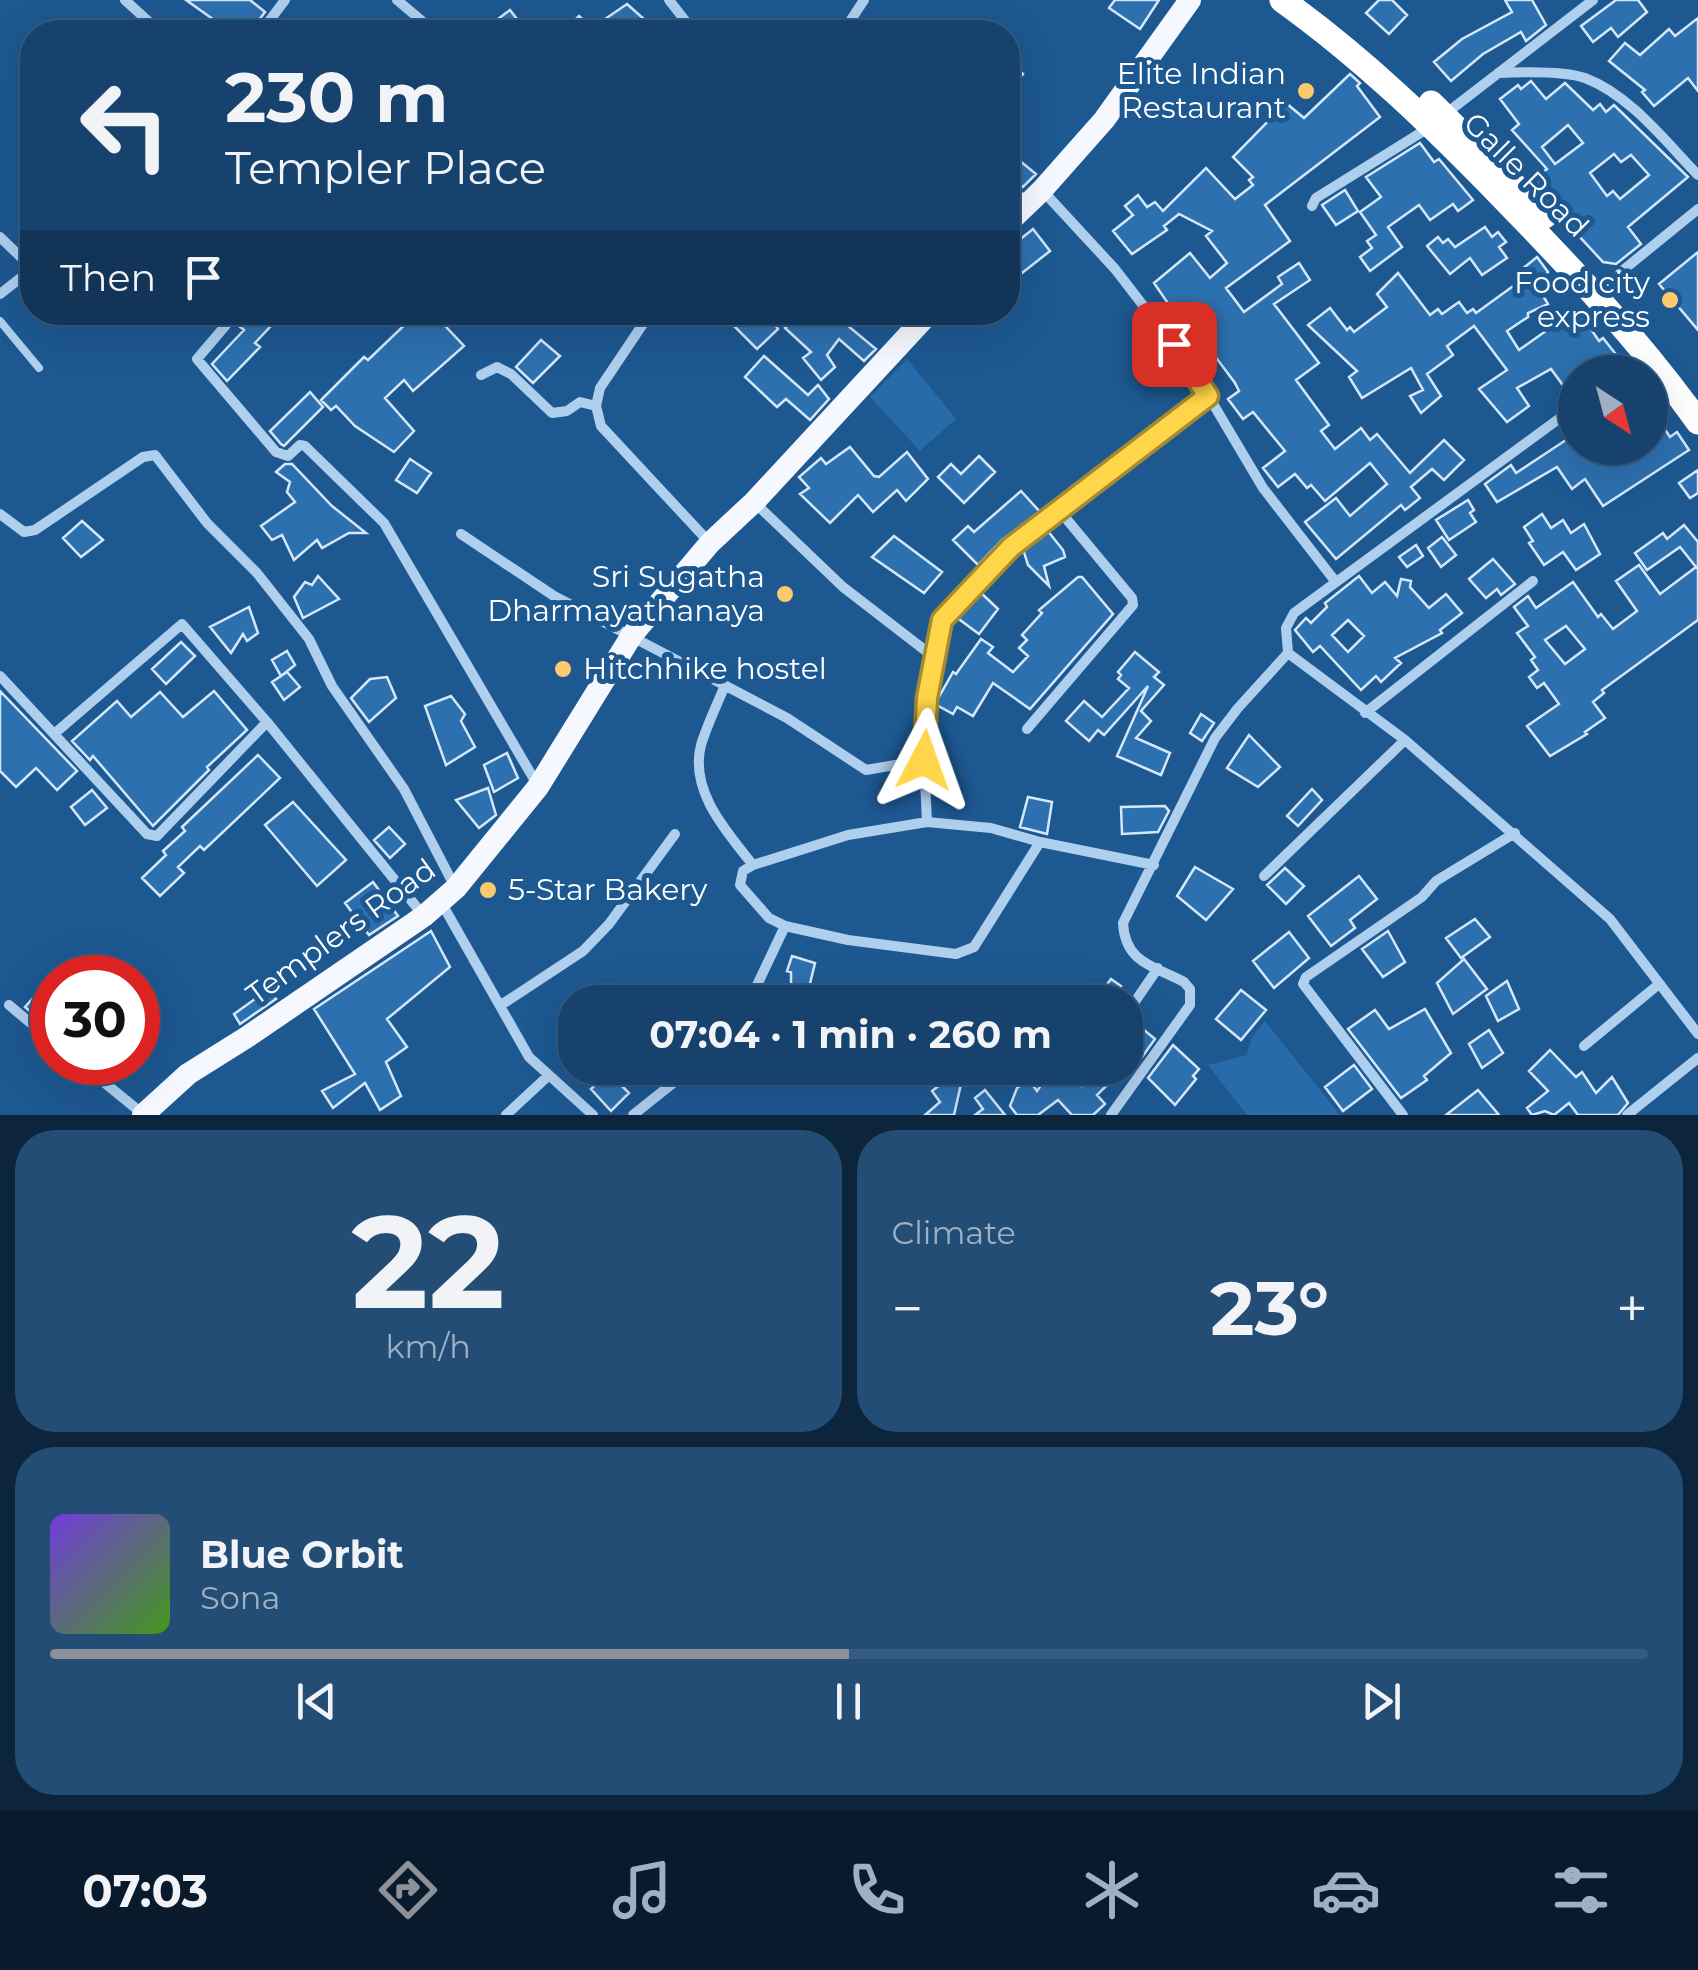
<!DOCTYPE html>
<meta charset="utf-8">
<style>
body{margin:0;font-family:Montserrat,sans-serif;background:#234d75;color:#f1f3f6;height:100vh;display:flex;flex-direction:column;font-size:38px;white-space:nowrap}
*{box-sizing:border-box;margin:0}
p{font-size:32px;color:#9eb0c2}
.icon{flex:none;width:55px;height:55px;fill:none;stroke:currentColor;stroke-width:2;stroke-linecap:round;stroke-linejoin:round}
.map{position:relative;height:1115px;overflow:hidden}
.details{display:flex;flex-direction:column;gap:15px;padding:15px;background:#0c243c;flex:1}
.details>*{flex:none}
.guide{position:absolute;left:20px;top:20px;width:1000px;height:305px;border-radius:40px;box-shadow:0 10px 40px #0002,0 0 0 2px #355b80;background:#16426d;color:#f1f3f6;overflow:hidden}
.needle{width:65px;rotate:144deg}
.fabs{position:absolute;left:1558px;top:355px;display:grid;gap:20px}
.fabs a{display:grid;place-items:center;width:110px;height:110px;border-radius:50%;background:#16426d;box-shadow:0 10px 40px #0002,0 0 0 2px #355b80;font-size:50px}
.speed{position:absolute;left:30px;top:955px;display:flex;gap:20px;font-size:50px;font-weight:700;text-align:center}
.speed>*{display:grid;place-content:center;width:130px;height:130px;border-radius:50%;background:#16426d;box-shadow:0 10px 40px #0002,0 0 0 2px #355b80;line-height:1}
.speed .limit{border:15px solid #d22;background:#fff;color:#111}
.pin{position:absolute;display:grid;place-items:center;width:85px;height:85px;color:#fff;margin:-42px;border-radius:20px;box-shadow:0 5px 15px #0006}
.me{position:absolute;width:110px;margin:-55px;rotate:4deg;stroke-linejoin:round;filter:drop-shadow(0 0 8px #0008)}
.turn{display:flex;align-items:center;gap:35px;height:210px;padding:0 40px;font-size:45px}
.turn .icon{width:130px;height:130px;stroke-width:2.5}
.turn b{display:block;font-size:70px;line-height:85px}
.then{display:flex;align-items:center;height:95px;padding:0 40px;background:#0003;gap:20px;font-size:38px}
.big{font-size:75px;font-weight:700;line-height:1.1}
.details .widget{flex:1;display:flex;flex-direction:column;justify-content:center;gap:15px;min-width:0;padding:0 35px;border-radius:40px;background:#234d75}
.details .dial{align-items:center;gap:0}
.dial b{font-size:130px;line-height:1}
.song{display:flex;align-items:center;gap:30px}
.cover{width:120px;height:120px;border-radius:15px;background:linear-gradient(135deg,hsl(260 70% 55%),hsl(100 70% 35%))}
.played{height:10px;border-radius:5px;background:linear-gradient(90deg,#8c9099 50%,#355b80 50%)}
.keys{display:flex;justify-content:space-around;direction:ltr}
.heat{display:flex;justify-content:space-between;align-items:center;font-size:55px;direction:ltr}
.details .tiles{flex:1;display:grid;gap:15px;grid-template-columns:1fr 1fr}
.widget:last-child{grid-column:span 2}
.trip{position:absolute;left:558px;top:985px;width:585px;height:100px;border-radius:40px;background:#16426d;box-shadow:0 10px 40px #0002,0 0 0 2px #355b80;font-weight:700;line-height:100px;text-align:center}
.tabs{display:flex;height:160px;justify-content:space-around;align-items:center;background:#091a2c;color:#9eb0c2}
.tabs .icon{width:70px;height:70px}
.tabs .selected{color:#8c9099}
.tabs b{font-size:45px;color:#f1f3f6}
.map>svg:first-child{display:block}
.green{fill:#276baa}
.building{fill:#2d70af;stroke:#d4e8fa;stroke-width:2.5;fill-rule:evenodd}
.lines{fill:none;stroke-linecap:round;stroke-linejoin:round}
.lane{stroke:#aecfee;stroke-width:8}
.street{stroke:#aecfee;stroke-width:10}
.primary{stroke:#f5f9ff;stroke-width:22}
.highway{stroke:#fff;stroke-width:25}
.route-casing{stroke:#a68a30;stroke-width:25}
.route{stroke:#ffd54a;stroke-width:18}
.poi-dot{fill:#fdc96d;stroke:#1d5891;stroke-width:4}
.labels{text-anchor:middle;stroke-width:10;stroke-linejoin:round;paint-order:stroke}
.poi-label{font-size:30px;fill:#fff;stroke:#1d5891;text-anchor:end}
.street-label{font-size:30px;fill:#fff;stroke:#1d5891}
</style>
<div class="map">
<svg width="1698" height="1115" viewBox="0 0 1698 1115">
<rect width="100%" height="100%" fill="#1d5891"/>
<path class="green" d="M907 359 956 419 920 451 870 397Z
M1265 1021 1340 1115H1247L1208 1065 1247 1055 1252 1037Z"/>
<path class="building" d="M186 0H250L265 12 250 32H231Z
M1115 0H1159L1140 29 1109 8Z
M1379 0H1392L1407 15 1389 34 1366 13Z
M1505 0H1532L1546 25 1526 41 1521 32 1483 54 1451 81 1434 62 1462 39 1512 12Z
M1616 0H1638L1647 12 1618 37 1611 28 1593 42 1581 26Z
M627 4 645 20 632 32H563L579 16 592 28Z
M510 10 523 27 515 32H497L490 25Z
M1698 18V91L1688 78 1654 106 1642 92 1645 90 1609 61 1625 43 1640 55 1669 29 1675 36Z
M1008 61 1023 74 1008 92Z
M1350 74 1360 83 1357 86 1380 117 1265 205 1290 241 1226 288 1244 312 1282 284 1278 277 1299 263 1310 280 1274 304 1319 363 1296 380 1329 425 1321 431 1335 449 1361 428 1370 440 1377 434 1410 473 1444 440 1464 460 1444 480 1432 469 1411 487 1420 498 1405 510 1401 505 1336 559 1305 522 1336 498 1350 516 1387 484 1370 463 1325 501 1311 485 1307 488 1295 474 1278 487 1263 468 1285 451 1253 412 1243 419 1228 399 1239 391 1235 383 1191 324 1183 330 1169 312 1172 309 1154 283 1190 253 1210 278 1227 263 1206 236 1212 231 1179 214 1164 226 1167 230 1132 254 1113 231 1133 215 1125 206 1138 195 1147 207 1155 202 1163 211 1206 168 1235 199 1253 185 1249 180 1253 177 1233 157 1286 103 1304 118Z
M1531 81 1546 99 1565 83 1593 110 1600 104 1606 112 1614 105 1688 177 1628 227 1641 244 1616 264 1603 262 1565 221 1536 177 1547 169 1512 130 1519 124 1500 99 1518 85 1521 89ZM1568 125 1583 143 1555 164 1542 147ZM1614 154 1621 162 1631 155 1649 175 1620 199 1613 191 1607 196 1590 173Z
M1420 143 1434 162 1439 159 1473 200 1458 211 1453 204 1430 220 1419 205 1388 227 1402 247 1370 271 1360 257 1372 248 1367 241 1376 235 1360 212 1381 197 1366 177Z
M1008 151 1036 174 1023 187 1008 177Z
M1345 190 1358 211 1336 225 1322 205Z
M1485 227 1492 237 1498 232 1506 242 1499 247 1507 258 1482 275 1470 258 1450 274 1427 246 1438 237 1443 243 1448 239 1455 247Z
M1033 229 1050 251 1022 273 1008 255V249Z
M1698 252V330L1659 284Z
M1537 257 1548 272 1537 286 1548 304 1528 313V317L1507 331 1519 350 1567 316 1572 323 1582 316 1599 341 1603 338 1622 362 1614 372H1575L1573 399 1551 369 1517 388 1529 406 1507 422 1479 389 1507 370 1474 326 1447 346 1453 355 1427 374 1441 396 1421 413 1410 396 1423 390 1411 368 1362 398 1349 377 1357 371 1308 325 1330 308 1347 330 1350 327 1354 332 1387 307 1377 294 1398 273 1430 315 1438 309 1442 314 1459 302 1467 313 1473 309 1476 313 1527 276 1521 270Z
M251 312H284L255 343 260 347 227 381 212 364 244 330 239 326Z
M418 312H432L464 346 413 391 404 380 385 398 414 431 394 452 355 426 336 406 331 410 321 400 364 357 368 360Z
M720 312H767L778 329 757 349Z
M803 312H851L842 321 876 349 864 361 839 339 827 355 835 367 821 380 803 358 811 352 785 328Z
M541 340 560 356 533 383 516 367Z
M764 356 808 395 818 385 829 399 810 420 786 399 777 407 745 377Z
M310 392 323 407 284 446 281 444 270 431Z
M1650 407 1670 437 1677 432 1689 450 1603 506 1585 479 1572 489 1557 467 1497 502 1485 484 1511 465 1516 473 1575 434V448H1650Z
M850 447 874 476 879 477 907 452 928 479 906 501 897 490 873 512 858 495 830 523 800 494 809 488 799 477 821 458 826 464Z
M979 456 995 472 964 503 938 477 951 464 961 474Z
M410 459 431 473 417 493 396 480Z
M285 464H292L332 506 366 533H349L322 548 317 540 294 560 282 535 272 540 261 526 295 502 287 492 290 482 276 472Z
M1698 470V493L1690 498 1679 483Z
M1021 491 1041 513 1003 539 978 565 953 540 968 526 974 532Z
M1468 500 1474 510 1470 513 1476 522 1449 540 1436 520Z
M1542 514 1551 528 1563 520 1571 533 1584 524 1600 554 1576 570 1563 552 1544 565 1529 543 1533 541 1524 527Z
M82 521 103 540 81 557 63 538Z
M1684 525 1698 542V620L1602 690 1604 693 1593 702 1605 718 1585 732 1587 734 1550 756 1527 726 1559 704 1544 683 1537 688 1529 677 1538 670 1531 660 1535 657 1517 633 1528 626 1514 607 1528 596 1536 608 1573 582 1598 617 1601 614 1613 629 1637 611 1616 581 1639 565 1660 594 1696 567 1680 547 1647 570 1635 553 1663 533 1667 539ZM1566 626 1585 649 1565 664 1545 640Z
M1047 530 1063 550 1065 557 1044 566 1049 586 1028 565 1023 549Z
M894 536 942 572 924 593 872 557Z
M1442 537 1456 555 1441 567 1428 548Z
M1416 545 1423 556 1407 567 1399 557Z
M1493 559 1515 584 1501 595 1497 589 1486 598 1469 579Z
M318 576 339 599 303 618 294 597 305 582 312 585Z
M1359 576 1372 593 1385 582 1397 596 1401 579 1411 581 1410 587 1429 608 1446 594 1462 613 1440 630 1442 633 1395 658 1401 663 1381 682 1376 676 1361 690 1320 646 1313 652 1295 630 1306 618 1311 623 1327 607 1325 603ZM1348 620 1364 636 1348 652 1332 635Z
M1078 577H1082L1113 614 1030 709 993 683 973 716 957 707 953 714 935 704 953 672 956 674 981 639 993 647 988 653 1013 672 1028 656 1019 648 1027 640 1022 635 1042 613 1039 610Z
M980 592 998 609 979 634 956 617Z
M249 607 258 633 247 641 243 634 231 653 210 627Z
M181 642 195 656 166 684 152 669Z
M287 651 295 665 281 676 272 660Z
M1135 652 1159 672 1154 677 1164 685 1141 711 1151 721 1136 738 1170 753 1161 775 1117 756 1148 686 1104 735 1098 730 1089 741 1066 721 1084 701 1102 717 1129 688 1118 679 1121 675 1118 672Z
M287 672 300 687 284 700 272 682Z
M387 677 396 698 369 722 351 698 370 679Z
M0 691 77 771 57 790 36 768 16 787 0 771Z
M214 691 247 730 207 767 209 770 153 826 93 756 90 760 72 741 117 701 131 717 160 692 183 717Z
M451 696 465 714 461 721 475 747 446 765 425 706Z
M1201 714 1214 723 1202 741 1190 733Z
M1249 735 1280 767 1258 787 1227 768Z
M507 753 518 778 494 792 484 765Z
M258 755 280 778 204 850 200 846 178 867 184 873 160 896 142 878 166 855 163 851 185 831 182 827Z
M488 788 496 815 479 828 456 800Z
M1312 789 1322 800 1298 826 1287 816Z
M92 790 107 808 85 825 71 807Z
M1028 797 1052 802 1047 834 1020 827Z
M293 802 346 860 317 886 265 825Z
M1165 806 1169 811 1158 832 1122 834 1121 807Z
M389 827 405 844 390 858 374 840Z
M1195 867 1233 889 1206 920 1177 896Z
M1285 868 1304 886 1286 904 1267 885Z
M1359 876 1377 899 1350 920 1355 928 1331 946 1308 916Z
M373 882 398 916 369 935 345 903Z
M1475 919 1490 937 1461 958 1446 938Z
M431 931 450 967 387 1019 407 1047 386 1062 401 1096 380 1110 365 1083 333 1108 322 1091 355 1074 314 1009Z
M1388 931 1405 962 1383 977 1362 949Z
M1289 932 1309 958 1274 988 1253 961Z
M792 956 815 963 806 1000 791 998V972L787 971Z
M1464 959 1487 989 1453 1014 1437 983Z
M1111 979 1121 986 1111 1002H1094Z
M1507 981 1519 1009 1498 1021 1486 996Z
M269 989 276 999 240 1024 234 1014Z
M40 990 52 1001V1012L43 1022 25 1007Z
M1241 990 1266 1010 1241 1040 1216 1019Z
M1425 1009 1451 1053 1424 1076 1427 1080 1401 1098 1348 1029 1375 1010 1389 1029Z
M1138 1025 1155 1039 1137 1064 1125 1054V1041Z
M1489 1030 1503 1053 1482 1068 1469 1044Z
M1173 1045 1199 1069 1193 1076 1196 1079 1175 1105 1148 1078Z
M1550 1050 1576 1077 1582 1072 1596 1093 1612 1077 1628 1103 1618 1115H1578L1569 1103 1554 1115 1545 1111 1532 1115 1527 1108 1548 1091 1529 1071Z
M1354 1065 1372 1089 1343 1111 1325 1087Z
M712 1068H750L727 1084Z
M1053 1068H1076L1074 1079 1082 1086 1101 1070 1112 1080 1097 1095 1105 1104 1093 1115H1072L1058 1100 1038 1115H1017L1010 1106 1017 1088 1029 1080 1037 1091Z
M608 1072 629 1093 611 1111 591 1089Z
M957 1072 961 1084 954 1115H925L940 1102 932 1091Z
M985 1090 1005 1115H975L983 1109 975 1098Z
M1478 1090 1499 1115H1446Z"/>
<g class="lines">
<path class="lane" d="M0 321 39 368"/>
<path class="street" d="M125 0 160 32
M397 0 422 21
M669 0 694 32
M261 32 285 0
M843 32 864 0
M1498 73C1520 72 1565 71 1585 78 1630 95 1665 141 1698 175
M1444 115 1593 0
M1008 186 1028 203
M1043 191 1115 269 1193 370 1263 488 1335 581
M1312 206 1316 198 1430 127
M0 237 32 268
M1595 293 1698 209
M0 294 32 269
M237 312 197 359 276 452 288 456 300 445 305 446 384 523 538 786
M651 312 600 388 596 406 601 426 709 542
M896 312 915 331
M1623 372 1646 355
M481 375 497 367 511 374 552 413 567 411 580 402 596 406
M755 503 843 587 935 658
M0 514 24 532 35 530 143 457 155 455 207 523 257 573 309 639 332 686 404 789 455 887
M461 534 554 596 787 718 866 770 924 760
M1288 653 1405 740 1610 919 1698 1034
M0 676 147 834 157 836 267 722
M725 685C717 705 707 725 701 745 689 791 727 832 753 865
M1365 713 1533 581
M1027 729 1133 605 1132 598 1059 510
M54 734 182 624 267 722 423 915
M927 822 924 760 927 698 942 619 1011 547 1207 396
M1040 842 974 947 956 954 848 940 785 926 769 918 740 885 743 871 753 865 848 835 927 822 991 828 1040 842 1154 865
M1264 876 1405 740
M441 902 529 1057 593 1115
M749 1002 785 926
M9 1005 52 1041
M501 1005 583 951 609 924 675 834
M1125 1016 1158 968
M1584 1046 1659 984
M79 1062 144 1115
M1082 1077 1089 1068
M506 1115 548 1076
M633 1115 692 1068
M1111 1115 1190 1005V989L1184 982C1154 966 1125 963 1123 923L1215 738 1238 708 1288 653 1286 628 1294 613 1575 407
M1403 1115 1303 984 1306 977 1422 897 1436 881 1515 833
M1627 1115 1698 1058"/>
<path class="primary" d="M1008 223 1042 190 1104 120 1190 0
M143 1115 188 1074 247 1037 424 916 456 888 538 787 632 635 710 543 754 502 930 312"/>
<path class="highway" d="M1282 0C1363 58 1434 127 1503 198 1572 269 1640 341 1698 422
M1431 103 1545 216"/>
</g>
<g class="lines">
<g class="route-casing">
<path id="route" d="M924 760 927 698 942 620 1011 547 1208 396 1174 344"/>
</g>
<use href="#route" class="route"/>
</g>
<g class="poi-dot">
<circle cx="1306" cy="91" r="10"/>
<circle cx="1670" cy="300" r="10"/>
<circle cx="785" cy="594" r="10"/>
<circle cx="563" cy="669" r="10"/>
<circle cx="488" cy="890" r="10"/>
</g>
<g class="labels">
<g class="poi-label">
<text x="1286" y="84">Elite Indian<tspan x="1286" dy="34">Restaurant</tspan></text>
<text x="1650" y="293">Food city<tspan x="1650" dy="34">express</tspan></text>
<text x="765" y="587">Sri Sugatha<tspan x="765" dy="34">Dharmayathanaya</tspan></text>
<text x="583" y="679" text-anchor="start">Hitchhike hostel</text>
<text x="508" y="900" text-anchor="start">5-Star Bakery</text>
</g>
<g class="street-label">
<text transform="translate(1526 175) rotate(45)" y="10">Galle Road</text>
<text transform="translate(341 932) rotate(-36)" y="10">Templers Road</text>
</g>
</g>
</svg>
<div class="fabs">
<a><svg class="needle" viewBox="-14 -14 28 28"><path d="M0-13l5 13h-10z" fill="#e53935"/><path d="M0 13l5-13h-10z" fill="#9eb0c2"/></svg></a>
</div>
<div class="speed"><div class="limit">30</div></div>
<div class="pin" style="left:1174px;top:344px;background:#d93025"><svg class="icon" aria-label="arrive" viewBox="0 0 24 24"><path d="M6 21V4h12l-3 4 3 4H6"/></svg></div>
<svg class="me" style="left:924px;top:760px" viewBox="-20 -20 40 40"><path d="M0-17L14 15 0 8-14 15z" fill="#ffd54a" stroke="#fff" stroke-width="4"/></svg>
<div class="trip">07:04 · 1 min · 260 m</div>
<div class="guide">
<div class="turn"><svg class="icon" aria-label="left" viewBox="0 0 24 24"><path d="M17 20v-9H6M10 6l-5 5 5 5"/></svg><div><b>230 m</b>Templer Place</div></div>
<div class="then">Then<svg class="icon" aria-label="arrive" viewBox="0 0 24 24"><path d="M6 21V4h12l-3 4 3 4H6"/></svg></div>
</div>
</div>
<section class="details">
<div class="tiles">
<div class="widget dial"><b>22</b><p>km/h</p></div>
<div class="widget"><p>Climate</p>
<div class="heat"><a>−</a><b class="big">23°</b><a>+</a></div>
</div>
<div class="widget">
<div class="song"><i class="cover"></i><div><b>Blue Orbit</b><p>Sona</p></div></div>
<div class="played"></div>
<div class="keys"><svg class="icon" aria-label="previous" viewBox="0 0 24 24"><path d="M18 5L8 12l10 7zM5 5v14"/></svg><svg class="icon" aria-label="pause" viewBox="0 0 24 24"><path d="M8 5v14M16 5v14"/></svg><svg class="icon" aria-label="next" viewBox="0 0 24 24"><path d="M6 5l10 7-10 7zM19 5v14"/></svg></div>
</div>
</div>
</section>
<nav class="tabs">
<b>07:03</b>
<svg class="icon selected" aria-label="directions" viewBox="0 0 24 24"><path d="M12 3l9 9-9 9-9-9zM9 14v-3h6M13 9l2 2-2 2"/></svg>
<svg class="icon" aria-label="music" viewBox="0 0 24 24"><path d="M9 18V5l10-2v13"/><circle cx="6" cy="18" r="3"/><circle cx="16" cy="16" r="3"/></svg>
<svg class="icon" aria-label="phone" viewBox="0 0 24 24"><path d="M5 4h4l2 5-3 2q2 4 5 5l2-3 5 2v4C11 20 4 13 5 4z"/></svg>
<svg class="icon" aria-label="climate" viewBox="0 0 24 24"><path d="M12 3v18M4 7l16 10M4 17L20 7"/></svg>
<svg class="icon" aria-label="car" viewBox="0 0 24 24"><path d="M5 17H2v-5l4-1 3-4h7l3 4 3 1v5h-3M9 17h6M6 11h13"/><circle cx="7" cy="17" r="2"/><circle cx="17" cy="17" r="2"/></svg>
<svg class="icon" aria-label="filters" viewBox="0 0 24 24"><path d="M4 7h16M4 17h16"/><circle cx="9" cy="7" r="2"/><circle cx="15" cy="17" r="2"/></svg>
</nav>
